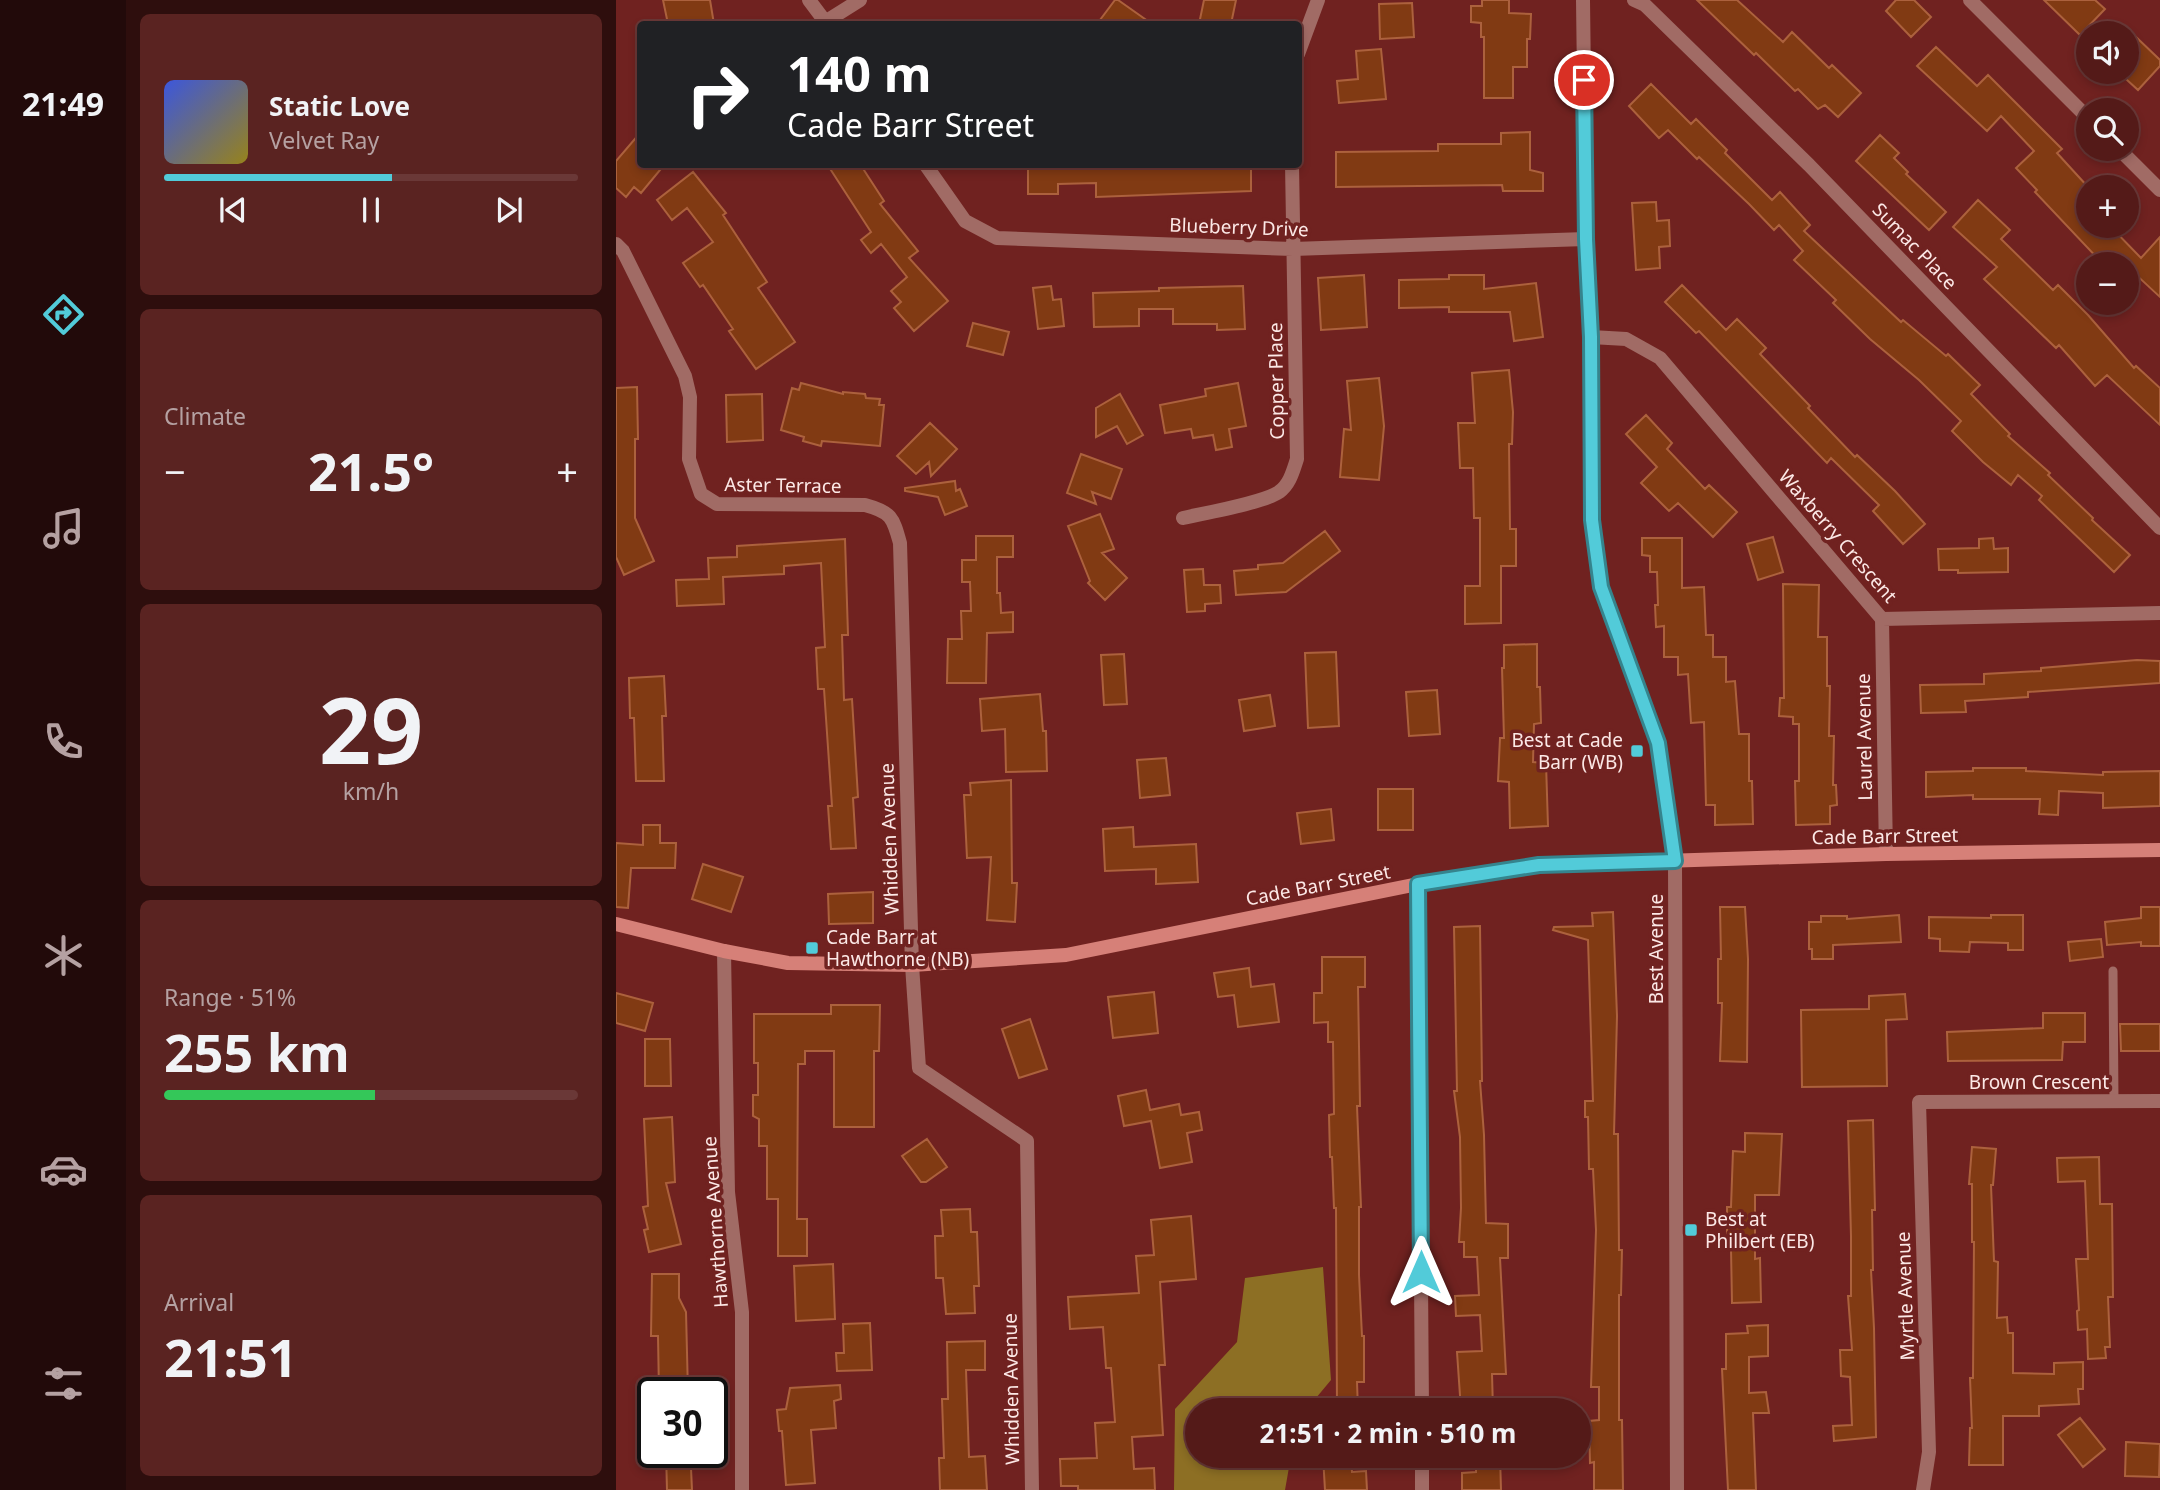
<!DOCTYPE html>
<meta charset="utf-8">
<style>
body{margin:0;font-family:"Noto Sans",sans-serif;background:#5a2321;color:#f1f3f6;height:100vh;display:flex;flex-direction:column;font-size:26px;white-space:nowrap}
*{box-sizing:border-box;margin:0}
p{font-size:23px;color:#b5a1a2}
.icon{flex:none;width:38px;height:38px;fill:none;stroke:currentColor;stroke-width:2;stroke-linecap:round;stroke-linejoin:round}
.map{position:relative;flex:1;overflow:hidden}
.side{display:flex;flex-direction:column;gap:14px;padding:14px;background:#2e0e0d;width:490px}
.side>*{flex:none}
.top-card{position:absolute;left:21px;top:21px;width:665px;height:147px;border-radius:7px;box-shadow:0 4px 10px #0003,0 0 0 2px #6a3837;background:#202124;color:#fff;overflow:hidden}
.controls{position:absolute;left:1460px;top:21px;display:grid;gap:14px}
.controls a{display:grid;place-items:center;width:63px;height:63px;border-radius:50%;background:#541a18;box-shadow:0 4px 10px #0003,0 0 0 2px #6a3837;font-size:35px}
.speed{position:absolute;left:21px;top:1377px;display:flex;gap:14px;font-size:35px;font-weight:700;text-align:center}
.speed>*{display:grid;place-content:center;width:91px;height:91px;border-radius:50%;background:#541a18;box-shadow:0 4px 10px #0003,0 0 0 2px #6a3837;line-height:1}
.speed .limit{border:4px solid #111;border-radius:10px;background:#fff;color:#111}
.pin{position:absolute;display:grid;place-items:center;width:60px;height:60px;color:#fff;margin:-30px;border:4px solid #fff;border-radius:50%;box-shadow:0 2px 7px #0007}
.me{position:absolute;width:77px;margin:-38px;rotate:0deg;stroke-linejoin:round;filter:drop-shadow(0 0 5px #0008)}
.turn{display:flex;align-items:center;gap:24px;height:147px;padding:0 35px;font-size:32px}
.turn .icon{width:91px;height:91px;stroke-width:2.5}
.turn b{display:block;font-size:49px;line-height:60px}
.big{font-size:52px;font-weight:700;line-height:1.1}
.side .widget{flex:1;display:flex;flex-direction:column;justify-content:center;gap:10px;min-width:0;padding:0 24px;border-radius:10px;background:#5a2321}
.side .dial{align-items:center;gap:0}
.dial b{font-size:91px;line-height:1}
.song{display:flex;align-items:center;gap:21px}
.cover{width:84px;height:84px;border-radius:10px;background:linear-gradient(135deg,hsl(230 70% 55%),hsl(50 70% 35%))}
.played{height:7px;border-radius:4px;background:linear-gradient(90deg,#52cbd9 55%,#6a3837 55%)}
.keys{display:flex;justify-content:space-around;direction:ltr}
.heat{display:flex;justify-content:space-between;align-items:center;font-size:38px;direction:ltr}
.charge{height:10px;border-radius:5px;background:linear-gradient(90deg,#34c759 51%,#6a3837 0)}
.trip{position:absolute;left:569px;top:1398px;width:406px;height:70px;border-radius:35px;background:#541a18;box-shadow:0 4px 10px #0003,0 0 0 2px #6a3837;font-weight:700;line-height:70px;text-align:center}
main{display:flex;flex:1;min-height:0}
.tab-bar{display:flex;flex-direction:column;width:126px;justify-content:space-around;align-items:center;background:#220a0a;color:#b5a1a2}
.tab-bar .icon{width:49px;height:49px}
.tab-bar .on{color:#52cbd9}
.tab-bar b{font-size:32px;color:#f1f3f6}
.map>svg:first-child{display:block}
.forest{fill:#8d6f24}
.building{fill:#813a13;stroke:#ac613d;stroke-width:2}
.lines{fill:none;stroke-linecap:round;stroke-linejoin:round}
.lane{stroke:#a16b65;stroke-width:9}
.street{stroke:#a16b65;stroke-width:14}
.secondary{stroke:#d68078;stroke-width:14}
.route-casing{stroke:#35848d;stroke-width:18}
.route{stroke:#52cbd9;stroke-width:12}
.poi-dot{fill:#52cbd9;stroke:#702220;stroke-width:2.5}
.labels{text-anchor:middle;stroke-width:7;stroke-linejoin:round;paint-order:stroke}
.street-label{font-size:19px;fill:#fce8e6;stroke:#702220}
.poi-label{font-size:19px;fill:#fce8e6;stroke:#702220;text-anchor:start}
</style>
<main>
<nav class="tab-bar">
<b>21:49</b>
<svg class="icon on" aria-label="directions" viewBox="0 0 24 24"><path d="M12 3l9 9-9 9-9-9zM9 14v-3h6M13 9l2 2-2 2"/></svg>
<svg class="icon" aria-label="music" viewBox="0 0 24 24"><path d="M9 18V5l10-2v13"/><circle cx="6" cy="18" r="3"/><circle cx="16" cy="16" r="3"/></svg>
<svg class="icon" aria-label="phone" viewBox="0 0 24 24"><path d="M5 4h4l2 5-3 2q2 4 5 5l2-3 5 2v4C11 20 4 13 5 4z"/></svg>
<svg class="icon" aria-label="climate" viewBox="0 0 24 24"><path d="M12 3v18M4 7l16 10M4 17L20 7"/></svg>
<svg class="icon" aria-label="car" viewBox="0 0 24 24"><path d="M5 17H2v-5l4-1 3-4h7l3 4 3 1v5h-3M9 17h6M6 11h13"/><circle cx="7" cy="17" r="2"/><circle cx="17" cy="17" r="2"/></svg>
<svg class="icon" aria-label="filters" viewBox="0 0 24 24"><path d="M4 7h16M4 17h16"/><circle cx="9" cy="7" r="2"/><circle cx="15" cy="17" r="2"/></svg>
</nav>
<section class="side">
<div class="widget">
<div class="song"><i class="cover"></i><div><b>Static Love</b><p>Velvet Ray</p></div></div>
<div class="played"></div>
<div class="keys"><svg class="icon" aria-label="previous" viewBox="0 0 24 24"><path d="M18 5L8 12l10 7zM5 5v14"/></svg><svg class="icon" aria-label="pause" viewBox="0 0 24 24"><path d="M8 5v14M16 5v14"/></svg><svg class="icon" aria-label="next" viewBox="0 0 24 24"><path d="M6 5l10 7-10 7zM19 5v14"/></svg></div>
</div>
<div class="widget"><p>Climate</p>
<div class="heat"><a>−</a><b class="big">21.5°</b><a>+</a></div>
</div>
<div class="widget dial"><b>29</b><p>km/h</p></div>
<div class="widget"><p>Range · 51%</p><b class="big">255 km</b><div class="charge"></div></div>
<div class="widget"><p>Arrival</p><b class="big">21:51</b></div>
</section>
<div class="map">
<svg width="1544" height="1490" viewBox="0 0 1544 1490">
<rect width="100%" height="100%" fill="#702220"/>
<path class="forest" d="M707 1267 715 1380 690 1410H581V1456H675L669 1490H558L559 1409 621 1342 629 1278Z"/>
<path class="building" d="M47 0H94L98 24H52Z
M499 0H502L536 24H481Z
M588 0H620L615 24H583Z
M866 0H893V13L915 14 914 39H911V67H897V98H868V37H865V23L855 22V6H866Z
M1081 0H1121L1167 42 1176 32 1213 68 1216 65 1245 93 1222 117 1209 105 1202 109 1182 89 1179 91 1140 53 1138 55Z
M1280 0H1298L1315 17 1295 37 1270 11Z
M1428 0H1479L1489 9 1464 35Z
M796 3 798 37 764 39 763 4Z
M1519 36 1544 60V66L1522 90 1510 79V46Z
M1320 47 1361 86 1372 75 1446 149 1441 153 1472 187V226H1494L1525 258 1544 237V297L1500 256 1491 264H1487L1419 192 1421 190 1400 168 1418 151 1385 116 1371 131 1301 66Z
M765 49 770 99 723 103 721 81 742 79 740 51Z
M1035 84 1075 124 1080 119 1111 150 1109 153 1156 200 1164 192 1194 225 1188 231 1285 322 1287 320 1330 356 1332 354 1364 385 1355 394 1394 434 1392 436 1434 473 1432 475 1477 518 1476 520 1514 555 1498 572 1423 500 1426 496 1402 475 1395 485 1367 462 1336 431 1345 421 1303 380 1254 339 1217 303 1220 300 1178 260 1187 251 1163 225 1158 230 1133 204 1083 157 1081 159 1052 130 1043 138 1013 106Z
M914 132V170L927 173V191H887L886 185 720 187V152L822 151V144H885V133Z
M24 133V164H49L25 193 18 187 10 197 0 188V161Z
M1264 135 1283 153 1278 158 1292 172 1290 174 1330 212 1313 230 1240 161Z
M211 164H244L268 201 264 204 302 251 293 258 332 301 298 331 278 308 285 302 275 291 291 277 265 244 255 253 245 240 255 232Z
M412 164H635V191L480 197V183L442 184V194H412Z
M77 172 110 213 107 215 151 282 142 288 179 342 140 369 113 331 117 329 87 285 84 287 67 263 97 242 71 208 56 220 41 200Z
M1362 200 1394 230 1385 239 1437 290 1442 285 1472 315 1518 368 1520 366 1544 388V425L1491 375 1479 386 1443 345 1440 348 1368 279 1381 267 1337 227Z
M1040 202 1041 221 1053 220 1054 246 1043 247 1044 268 1020 270 1016 203Z
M748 275 751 327 705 330 702 278Z
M833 275H868V289L920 283 927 337 898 341 894 312H833V307L783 308V280L833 279Z
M1066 285 1110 330 1121 319 1150 348 1144 354 1194 406 1192 408 1239 457 1241 455 1279 491 1309 524 1287 544 1257 511 1263 505 1215 458 1211 463 1083 331 1080 333 1049 302Z
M435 286 437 300 445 299 448 326 422 329 417 288Z
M627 286 629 329 601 330V324H557V309H523V326L478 327 477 293 543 291V288Z
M357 323 393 332 387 355 351 346Z
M893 370 897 412 896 444H893L894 529H900V566H885V623L849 624V586H864V518H858L857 468H844L842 423H859L856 373Z
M763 378 768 426 763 480 724 477 728 429 735 430 731 381Z
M185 383 227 394V392L249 394 250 398 264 399 263 405H268L264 446 206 441 205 446 187 441 188 437 165 430 176 388 183 390Z
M622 383 630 426 613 429 616 447 600 450 597 435 577 438 575 429 549 433 544 405 590 396 589 389Z
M21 387 22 439H19V518L38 561 8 575 0 557V388Z
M146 394 147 440 111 442 110 395Z
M504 394 527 435 511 444 501 426 480 437V408Z
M1030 415 1056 443 1051 449 1089 489 1093 485 1121 512 1097 537 1062 503 1053 511 1025 483 1041 467 1010 434Z
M314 423 341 449 315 476 313 462 300 474 281 456Z
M465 454 506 469 495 499 476 492 480 504 451 493Z
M339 481 340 491 344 489 351 506 329 515 322 497 289 491V488Z
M484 514 498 549 486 553 511 578 489 600 472 583 474 581 452 526Z
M709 531 724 551 670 592 620 595 618 571 642 569V565L667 563Z
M360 536H397V557H381V593H384L385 613 397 612V632L371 633 370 683H331L332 639H346L345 611H355L354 582H346V560H360Z
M1157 537 1167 572 1142 580 1131 544Z
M1026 538H1066V588L1088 587 1090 635H1097V657H1110V682L1119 681 1123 734H1133V781H1136L1137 824 1099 825V805H1090L1088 722 1075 723 1072 674 1062 675V657H1048V626L1040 627 1039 605H1042L1041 572H1034V556L1026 555Z
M1377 538 1378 549 1392 548V572L1342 573V570H1323L1322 549 1363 548V539Z
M229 539 232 635H226L228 700 236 699 242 797 237 798 240 848 215 849 212 806H216L208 689H202L200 648 209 647 205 563 168 566V574L107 577 108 604 61 606 60 580 93 579 92 558 121 557V546Z
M587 569 588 585H604L605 603 589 604V611L571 612 568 570Z
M1167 584 1203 585 1202 637H1211V686H1214L1213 736H1218L1217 785H1220L1221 805 1214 806V824L1180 825 1179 781H1183V724H1177V717L1163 716 1164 698H1168Z
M921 644V687H924L925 723 918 724 917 762 930 763 932 826 894 828 893 782 882 781 884 738H888L886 668H888V645Z
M720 652 723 726 692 728 689 653Z
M508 654 511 704 488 705 485 655Z
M1521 660 1544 661V683L1412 692V697L1349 701 1350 712 1305 713 1304 685 1368 684V674L1425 671V668Z
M48 676 50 716H46L48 781H20L18 718H14L13 678Z
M821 690 824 734 793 736 790 692Z
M424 694 427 731H430L431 771 390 772 389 729 366 731 364 699Z
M654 695 659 726 628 731 623 700Z
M550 758 554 795 524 798 521 760Z
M1357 768H1410V771L1487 775V772L1544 771V806L1487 808V793L1443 791 1442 815 1423 814 1424 799H1357V795L1310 797V772L1357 771Z
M395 780 396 883H401L399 922 371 920 375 857 351 858 348 795H355L354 783Z
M762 789H797V830H762Z
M715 809 718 840 685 844 681 813Z
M27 825H44V843H60L59 868H15L12 908 0 907V843L27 845Z
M517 827 518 847 580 844 582 882 540 884V869L489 871 487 829Z
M87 864 127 877 115 912 76 899Z
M257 892V923L213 924 212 894Z
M1104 907H1129L1132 959 1131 1062 1104 1061 1106 1003H1102V959H1105Z
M1525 907H1544V946H1525V942L1491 945 1489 922 1525 918Z
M997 912 1001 1016 998 1134H1002L1003 1250H1006L1005 1295H1003V1420H1006L1007 1490H978V1462L974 1463 973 1421 983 1420V1387H975L980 1230 977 1169H973L972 1117H969V1101H977L972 940 937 930 938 927 977 926 976 913Z
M1283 915 1285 942 1217 945V959H1196V949H1193V922H1205V916H1231V919Z
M1375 915H1407V950H1392V943L1354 942 1353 952 1324 951V939L1313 938V917L1375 918Z
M864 926 866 1081H864L868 1135 870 1223 892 1224V1258H884L890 1374H876L877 1410H845L841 1352 866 1351 864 1315 840 1316 839 1296 863 1295 861 1257H848V1242H843L845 1208 844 1137 838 1091H841L838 927Z
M1485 939 1487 957 1454 961 1452 942Z
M706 957H749V987H742L744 1106H741L745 1207H743V1275L746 1336H748V1382H741L742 1410H721L720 1208H718L716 1157H714L713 1115 718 1114 717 1042H712V1022L698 1023V993H706Z
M633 968 635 987 658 984 663 1022 622 1027 618 995 602 997 598 973Z
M538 992 542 1033 497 1038 492 997Z
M0 993 37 1003 29 1031 0 1023Z
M1289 994 1291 1019 1270 1020 1271 1086 1186 1087 1185 1010 1253 1009V996Z
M215 1005H264L263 1051H258V1127H218V1051H189V1064H182L181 1219H191V1256H162V1199H151V1146H143V1119L137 1116V1095H142V1063H138V1014H215Z
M1427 1013H1469V1042H1447L1446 1060 1332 1061 1331 1032 1427 1028Z
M414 1019 431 1069 403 1078 386 1029Z
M1504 1024H1544V1051H1505Z
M29 1039H54L55 1086H29Z
M530 1090 534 1110 563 1104 565 1115 583 1112 586 1130 571 1133 576 1162 544 1168 535 1121 508 1126 502 1096Z
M56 1117 59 1182 50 1183 65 1244 33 1252 28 1230 32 1229 27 1207 32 1206 28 1119Z
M1257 1120 1259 1210H1256L1257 1270H1255L1258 1328 1260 1437 1218 1441 1217 1426 1236 1425 1234 1377 1225 1376 1224 1350H1236L1232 1296H1235V1236L1232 1121Z
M1129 1133 1166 1134 1163 1195H1139V1259L1144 1258 1145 1302 1116 1303 1115 1249H1111V1207H1115L1117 1151 1129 1152Z
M311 1139 331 1167 310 1182H305L286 1156Z
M1356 1147 1380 1149 1377 1185H1375L1378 1261 1382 1262 1381 1318 1391 1317 1392 1333H1397V1373L1438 1374V1363L1467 1362V1389H1462L1463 1404 1423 1406V1416H1387V1465H1353L1354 1428H1356L1354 1378H1357L1358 1242H1356V1184H1353Z
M1483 1157 1484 1204H1496L1497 1297H1492L1494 1347H1489L1490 1358 1472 1359 1471 1329 1462 1330 1461 1311 1463 1310 1460 1259H1472L1469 1181 1442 1182 1441 1158Z
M354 1209 355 1232H361L363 1286H358L359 1313 330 1314 327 1278H320L319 1236H327L325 1210Z
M575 1216 580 1279 544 1282 549 1365H543L547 1435 516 1437 518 1469 538 1468 539 1490H462V1486H445L444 1459 481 1458 479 1423 499 1422 495 1368H490L487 1327 454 1329 452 1297 523 1293 520 1256 538 1255 535 1220Z
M217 1264 219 1319 180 1321 178 1266Z
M36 1274H63V1298L70 1312 72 1393H43L42 1336H35Z
M254 1323 256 1370 221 1371 220 1353H228L227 1324Z
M1152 1325V1356L1133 1357V1393L1150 1392 1153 1413H1137L1140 1490H1112L1106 1369H1110V1334L1132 1333 1131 1326Z
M369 1341V1370H350L353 1457 369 1456 371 1490H324L323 1458H328L326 1399H332L331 1342Z
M224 1385 225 1399 218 1401 220 1428 195 1430 199 1483 170 1485 166 1431H163L161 1410 170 1409 174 1388Z
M1464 1418 1489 1449 1467 1467 1442 1435Z
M1510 1442 1544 1444 1543 1477 1509 1476Z
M50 1452H78V1468H75L76 1490H51Z
M707 1456H735L736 1472 750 1471 751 1490H709Z
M860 1456H884L885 1490H846V1473L860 1472Z"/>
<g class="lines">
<path class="lane" d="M1497 971 1498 1102"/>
<path class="street" d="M193 0 211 24
M967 0 970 239 975 337 976 520 985 587 1042 743 1059 861 1061 1490
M1018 0 1029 5 1193 165 1544 528
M1354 0 1472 118
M209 22 244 0
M682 54 702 0
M1503 149 1544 190
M309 164 349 221 381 238 677 249 970 239
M0 244 7 251 69 376 74 397 73 459 85 494 101 504 249 505C275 512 277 517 284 543L296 965 303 1068 411 1141 416 1490
M975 337 1010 339 1044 358 1266 619
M567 518C589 513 647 503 663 492 674 484 677 471 681 459L676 164
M1266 619 1544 613
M1266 619 1270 854
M802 884 806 1410
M108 951 112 1192 126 1312V1490
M806 1456V1490
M1307 1490 1313 1452 1303 1102 1544 1101"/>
<path class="secondary" d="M0 924 108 951 172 963 296 965 450 955 802 884 923 865 1270 854 1544 850"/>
</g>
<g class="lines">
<g class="route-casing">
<path id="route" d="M805 1272 802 884 923 865 1059 861 1042 743 985 587 976 520 975 337 970 239 968 80"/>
</g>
<use href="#route" class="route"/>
</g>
<g class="poi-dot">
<rect x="1014" y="744" width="14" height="14" rx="3.5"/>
<rect x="189" y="941" width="14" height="14" rx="3.5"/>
<rect x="1068" y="1223" width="14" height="14" rx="3.5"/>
</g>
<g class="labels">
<g class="street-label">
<text transform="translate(623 227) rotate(2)" y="7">Blueberry Drive</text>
<text transform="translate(1299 246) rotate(46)" y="7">Sumac Place</text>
<text transform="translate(660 381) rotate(-91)" y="7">Copper Place</text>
<text transform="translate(167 485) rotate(1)" y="7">Aster Terrace</text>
<text transform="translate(1222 536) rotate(49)" y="7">Waxberry Crescent</text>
<text transform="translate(1248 737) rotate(-91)" y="7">Laurel Avenue</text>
<text transform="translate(1269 836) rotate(-1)" y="7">Cade Barr Street</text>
<text transform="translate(273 839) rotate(-92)" y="7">Whidden Avenue</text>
<text transform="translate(702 885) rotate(-11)" y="7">Cade Barr Street</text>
<text transform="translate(1040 949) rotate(-90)" y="7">Best Avenue</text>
<text x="1423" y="1089">Brown Crescent</text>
<text transform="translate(99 1222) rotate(-94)" y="7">Hawthorne Avenue</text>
<text transform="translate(1289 1296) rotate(-92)" y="7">Myrtle Avenue</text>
<text transform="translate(395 1389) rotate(-91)" y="7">Whidden Avenue</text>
</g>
<g class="poi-label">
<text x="1007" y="747" text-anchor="end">Best at Cade<tspan x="1007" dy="22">Barr (WB)</tspan></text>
<text x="210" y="944">Cade Barr at<tspan x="210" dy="22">Hawthorne (NB)</tspan></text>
<text x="1089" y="1226">Best at<tspan x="1089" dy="22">Philbert (EB)</tspan></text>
</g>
</g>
</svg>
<div class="controls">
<a><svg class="icon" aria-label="sound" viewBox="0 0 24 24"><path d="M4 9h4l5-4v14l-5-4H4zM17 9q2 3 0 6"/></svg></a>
<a><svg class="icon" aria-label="search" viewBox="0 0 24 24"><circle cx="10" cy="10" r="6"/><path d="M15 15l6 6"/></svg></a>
<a>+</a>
<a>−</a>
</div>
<div class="speed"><div class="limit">30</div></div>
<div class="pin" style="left:968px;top:80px;background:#d93025"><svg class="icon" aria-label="arrive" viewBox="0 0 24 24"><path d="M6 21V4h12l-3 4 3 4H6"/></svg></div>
<svg class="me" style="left:805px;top:1272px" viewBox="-20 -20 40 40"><path d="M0-17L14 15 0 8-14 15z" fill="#52cbd9" stroke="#fff" stroke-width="4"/></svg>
<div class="trip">21:51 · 2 min · 510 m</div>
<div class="top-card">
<div class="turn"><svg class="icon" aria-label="right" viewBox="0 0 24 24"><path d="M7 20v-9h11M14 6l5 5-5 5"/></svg><div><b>140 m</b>Cade Barr Street</div></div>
</div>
</div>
</main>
